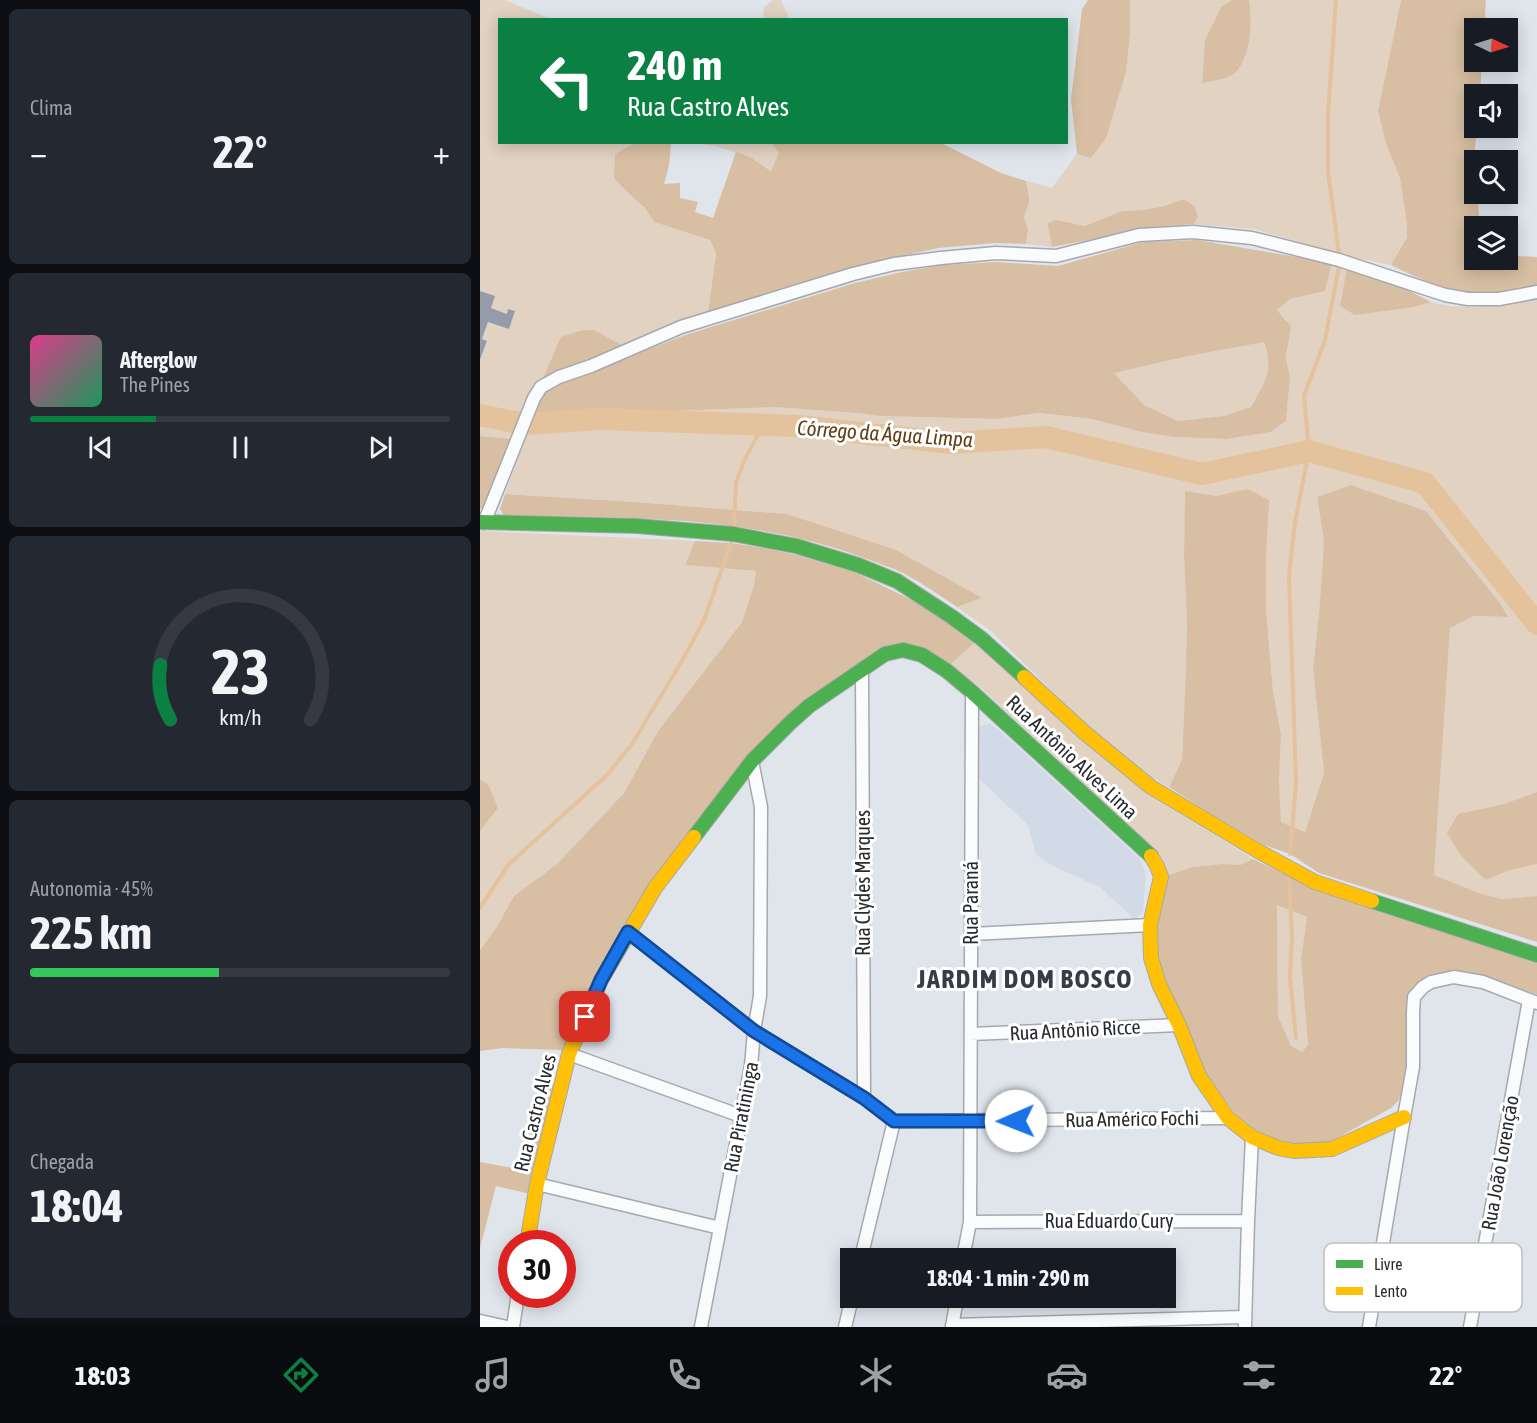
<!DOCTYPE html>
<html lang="pt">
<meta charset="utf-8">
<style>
body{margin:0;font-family:"Asap Condensed",sans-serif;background:#242831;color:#f1f3f6;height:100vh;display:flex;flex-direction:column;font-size:22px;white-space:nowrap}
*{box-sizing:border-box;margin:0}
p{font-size:20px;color:#9ea1a6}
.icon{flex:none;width:33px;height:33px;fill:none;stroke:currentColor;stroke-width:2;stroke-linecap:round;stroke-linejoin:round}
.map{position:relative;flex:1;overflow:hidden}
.side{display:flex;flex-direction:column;gap:9px;padding:9px;background:#0d0f14;width:480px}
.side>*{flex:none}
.hud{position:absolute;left:18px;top:18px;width:570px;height:126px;border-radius:0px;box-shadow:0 3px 15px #0003;background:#0b8043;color:#fff;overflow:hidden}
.needle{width:39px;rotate:94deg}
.controls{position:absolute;left:984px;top:18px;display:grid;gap:12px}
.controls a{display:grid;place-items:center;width:54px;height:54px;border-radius:0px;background:#171b24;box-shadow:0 3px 15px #0003;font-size:30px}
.speed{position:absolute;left:18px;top:1230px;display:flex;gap:12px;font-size:30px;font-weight:700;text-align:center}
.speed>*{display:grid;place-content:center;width:78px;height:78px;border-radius:50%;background:#171b24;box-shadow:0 3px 15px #0003;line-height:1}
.speed .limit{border:9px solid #d22;background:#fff;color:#111}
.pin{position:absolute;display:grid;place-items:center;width:51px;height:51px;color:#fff;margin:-26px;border-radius:12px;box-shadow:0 3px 9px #0006}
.me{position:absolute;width:66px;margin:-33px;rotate:269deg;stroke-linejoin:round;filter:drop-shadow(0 0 4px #0008)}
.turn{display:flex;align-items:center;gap:21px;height:126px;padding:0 30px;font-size:27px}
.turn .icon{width:78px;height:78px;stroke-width:2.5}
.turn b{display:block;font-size:42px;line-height:51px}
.big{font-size:45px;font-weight:700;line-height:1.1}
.side .tile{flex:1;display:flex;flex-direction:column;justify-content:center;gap:9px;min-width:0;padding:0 21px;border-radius:9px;background:#242831}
.side .dial{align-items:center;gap:0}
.dial svg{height:156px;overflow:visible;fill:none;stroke:#363941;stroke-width:7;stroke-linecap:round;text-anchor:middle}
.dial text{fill:#f1f3f6;stroke:none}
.song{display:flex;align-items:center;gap:18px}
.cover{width:72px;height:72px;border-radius:9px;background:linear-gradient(135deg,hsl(330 70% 55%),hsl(150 70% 35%))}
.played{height:6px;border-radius:3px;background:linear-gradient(90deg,#0b8043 30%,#363941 30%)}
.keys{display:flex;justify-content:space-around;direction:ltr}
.heat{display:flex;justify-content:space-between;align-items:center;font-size:33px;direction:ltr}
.charge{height:9px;border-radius:4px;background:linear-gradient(90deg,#34c759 45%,#363941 0)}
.trip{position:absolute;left:360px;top:1248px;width:336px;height:60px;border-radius:0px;background:#171b24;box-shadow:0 3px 15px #0003;font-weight:700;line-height:60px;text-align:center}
.tabs{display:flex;height:96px;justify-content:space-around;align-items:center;background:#090b0e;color:#9ea1a6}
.tabs .icon{width:42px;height:42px}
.tabs .selected{color:#0b8043}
.tabs b{font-size:27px;color:#f1f3f6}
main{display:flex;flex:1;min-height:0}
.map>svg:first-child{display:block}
.built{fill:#d2dae7}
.green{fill:#e1d2c2}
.forest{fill:#d8bfa3;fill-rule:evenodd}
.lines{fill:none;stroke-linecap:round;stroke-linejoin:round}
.stream{stroke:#e4c29c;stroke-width:4}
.river{stroke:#e4c29c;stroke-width:22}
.building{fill:#949ca9}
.street-casing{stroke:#a5a8ad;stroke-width:15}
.fast-casing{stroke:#a5a8ad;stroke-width:16}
.slow-casing{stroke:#a5a8ad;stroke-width:16}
.street{stroke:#fafbfc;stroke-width:12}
.fast{stroke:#4caf50;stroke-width:14}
.slow{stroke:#ffc107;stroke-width:14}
.route-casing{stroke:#114b97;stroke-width:15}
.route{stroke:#1a73e8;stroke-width:10}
.labels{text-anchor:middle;stroke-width:6;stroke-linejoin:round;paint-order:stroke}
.street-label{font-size:20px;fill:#272a2e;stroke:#fff}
.water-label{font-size:21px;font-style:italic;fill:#624014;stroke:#fff}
.district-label{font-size:26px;font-weight:bold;letter-spacing:1.5px;fill:#363d46;stroke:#fff}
.key{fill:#fff;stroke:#bebfc0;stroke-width:1.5}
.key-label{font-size:16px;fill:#272a2e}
</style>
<main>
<section class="side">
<div class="tile"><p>Clima</p>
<div class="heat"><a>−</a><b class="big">22°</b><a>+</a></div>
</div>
<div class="tile">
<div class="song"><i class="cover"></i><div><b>Afterglow</b><p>The Pines</p></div></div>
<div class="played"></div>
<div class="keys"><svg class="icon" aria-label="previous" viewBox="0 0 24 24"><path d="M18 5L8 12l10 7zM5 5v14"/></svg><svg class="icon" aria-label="pause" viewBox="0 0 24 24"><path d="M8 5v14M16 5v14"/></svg><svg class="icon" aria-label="next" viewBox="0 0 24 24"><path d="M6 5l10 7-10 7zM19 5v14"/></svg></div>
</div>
<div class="tile dial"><svg viewBox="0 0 100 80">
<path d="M14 69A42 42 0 1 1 86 69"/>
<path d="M14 69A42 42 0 0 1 9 41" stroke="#0b8043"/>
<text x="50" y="56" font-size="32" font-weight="700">23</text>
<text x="50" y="72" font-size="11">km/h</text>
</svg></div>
<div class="tile"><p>Autonomia · 45%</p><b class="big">225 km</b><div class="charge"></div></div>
<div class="tile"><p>Chegada</p><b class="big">18:04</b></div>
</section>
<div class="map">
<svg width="1057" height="1327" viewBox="0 0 1057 1327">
<rect width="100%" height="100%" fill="#e0e5ec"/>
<path class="built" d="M510 724 519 730 660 859 666 874 663 913 654 919 620 887 577 868 556 855 548 825 496 776 495 733 499 726Z"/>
<path class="green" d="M0 0H25L70 19 20 20V142L155 143 135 154 147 192 165 208 174 222 230 240 236 252 228 312 142 345 114 330H103L81 338 63 378 53 387 48 398 33 439 0 436V362L7 341 2 339 8 322 29 329 35 311 29 309 27 314 11 308 0 291Z
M293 0H301L309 19 283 20 284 7Z
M650 0H752L741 7 725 40 722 83 764 61C769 41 773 21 769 0H921L898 111 906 144 920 178 927 224V236L911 265 871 257 773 229 714 224 718 215 704 199 684 206 664 210 642 211 605 226 567 223 572 247 546 244 548 229 544 217 549 203V196L546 181 572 188 597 154 612 158 646 71 650 35Z
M215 143H291L299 153 292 171 270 157 235 146Z
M852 263 867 268 934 307 951 302 970 306 991 307 1026 305 1057 299V793L1024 804 978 814 1006 879 1027 871 1057 864V896L1021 899 999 893 954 875 970 628 994 616 1028 617 1020 603 946 511 871 485 837 497 844 542 839 613 833 669 844 773 825 832 801 822 799 781 801 735 793 690 790 651 786 608V555L767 490 737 496 705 491 704 555 707 625 705 693 702 760 689 787 673 778 611 729 510 630 477 607 501 598 344 527 307 514 155 502 25 494 53 414 147 411H197L294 407 376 413 400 416 516 419 559 413 612 419 661 432 694 437 747 439 791 432 806 421 810 378 806 358 808 350 807 320 797 310 809 299 845 291Z
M784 342 789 362 786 379 771 407 744 416 698 421 664 405 633 373 704 357Z
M0 531 215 541 205 565 276 571 274 585 262 622 178 731 144 793 77 864 34 896 16 928 0 950V831L18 808 9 787 0 779Z
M496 641 666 793C701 816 738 836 773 859L760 865 742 864 712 867 687 876 685 863 680 854 498 685 469 666Z
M797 905 827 917 821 959 828 1045 822 1052 811 1046 798 1016Z"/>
<path class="forest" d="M608 0H650V35L646 72 626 138 611 158 597 154 591 99 602 9Z
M752 0H769C773 20 771 66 750 76 742 80 730 81 722 83L725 40 741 7Z
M921 0H1006L1004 28H994V62H1002L1000 94H994V128H997L994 160V194H997L1000 226H994V260H1028V254L1037 256 1057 257V288C1045 290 1032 293 1020 295 982 299 944 281 911 265L927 237V224L920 178 906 144 898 111Z
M155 143H191L189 166 184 184 200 183V198L218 202 215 212 233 218 256 152 270 157 291 171 299 153 291 143H461L521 173 546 181 549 196V203L544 217 548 229 546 244 515 243 459 248 412 258 228 312 236 253 230 240 174 222 165 208 147 192 134 178 135 154Z
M704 199 714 206 718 216 714 224 658 228 619 238 572 247 567 223 576 220 605 226 642 211 664 210 684 206Z
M717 240 852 263 845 291 810 299 797 310 811 326 806 358 810 378 806 421 791 432 747 439 694 437 661 432 612 419 559 413 516 419 400 416 376 413 294 407 197 411H147L53 414 63 392 80 382 113 371 205 335 375 283 422 272 462 265 517 262 578 266 663 242ZM784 342C794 372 785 381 771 407L744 416 698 421 664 405 634 373 704 357Z
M867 268 926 289 951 302 934 307 875 315 860 306Z
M103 330H114L142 345 110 360 77 371 63 378 81 337Z
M0 436 33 439 6 506 0 509Z
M871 485 946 511 1020 603 1028 617 994 616 970 628 954 875 999 893 1021 899 1057 896V942L839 873 810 854 784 845 728 812 689 787 702 760 705 693 707 625 704 555 705 491 737 496 767 489 789 500 786 555V608L793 690 801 735 799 781 801 822 825 832 844 773 833 669 839 613 844 542 837 497Z
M25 494 155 502 307 514 416 550 502 598 477 607C459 595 442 583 423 573 411 567 397 563 384 558 269 515 146 517 24 516L20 509Z
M215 541 251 543 278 547 313 554 374 572 434 601 496 641 469 666 424 644 329 699 172 882 82 1050 23 1048 0 1051V950L16 928 34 896 77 864 144 793 178 731 262 622 274 585 276 571 205 565Z
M0 779 9 786 18 808 0 831Z
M1057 792V864L1027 871 1006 880 982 857 967 833 978 814 1024 804Z
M773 859 832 888 1057 963V995L1003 975 974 973 937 986 923 1092 918 1101 911 1108 850 1142 829 1146 801 1142 776 1130 755 1113 726 1073 685 982 678 958 676 924 687 876 712 867 742 864 760 865ZM797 905 827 917 821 959 828 1045 822 1052 811 1046 798 1016Z
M60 1082 74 1086 50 1194 16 1186 0 1248V1162L43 1170Z"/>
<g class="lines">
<path class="stream" d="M856 0 848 115V171L859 254
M254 526 256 483 264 461 283 425
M810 854 816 783 809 575 815 522 829 451 824 396 845 340 859 266
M809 877 812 937 810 978 816 1038
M0 908 28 865 127 775 152 744 202 661 224 620 251 543"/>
<path class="river" d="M0 415 44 424 120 419 318 426 471 443 566 437 722 474 829 451 945 483 1057 624"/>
</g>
<path class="building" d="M0 291 15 296 11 308 27 314 28 309 35 311 29 329 8 322 2 339 7 341 0 360Z"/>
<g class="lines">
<g class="street-casing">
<path id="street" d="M4 523 54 398 61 387 79 377 111 366 201 327 373 274 414 264 461 258 516 253 576 256 659 235 713 232 772 238 859 260 965 295 988 299H1019L1057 292
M382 669 384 1098
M148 932 274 1031 384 1098 414 1121 748 1118
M491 934 670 925
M491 1034 699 1025
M89 1054 261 1116
M57 1184 240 1228
M490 1222 768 1221
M381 1258 414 1121
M483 1258 490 1222 492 692
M0 1321 27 1327
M472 1325 764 1317
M33 1327 38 1294
M221 1327 271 1066 274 1031 280 996 281 807 272 761
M365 1327 372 1298
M472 1327 477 1298
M765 1327 768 1221 772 1137
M889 1327 924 1117 933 1067V1012L934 997 943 987 951 982 974 977 1003 982 1057 1003
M990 1327 1049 1000"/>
</g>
<g class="fast-casing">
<path id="fast" d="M0 522 157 526 253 534 316 546 378 565 417 581 472 617 502 639 544 677
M214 837 272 761 310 723 329 706 405 654 423 650 442 655 467 671 492 692 671 856
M892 901 1057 955"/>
</g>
<g class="slow-casing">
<path id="slow" d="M544 677 605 733 671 787 778 851 835 882 892 901
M671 856 677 866 681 877 670 925 671 958 679 984 699 1025 719 1076 748 1118 772 1137 798 1148 814 1151 852 1149 924 1117
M47 1244 57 1184 89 1054 121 980 175 888 214 837"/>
</g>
<use href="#street" class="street"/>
<use href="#fast" class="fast"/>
<use href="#slow" class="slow"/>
</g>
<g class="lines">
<g class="route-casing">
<path id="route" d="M105 1017 121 980 148 932 274 1031 384 1098 414 1121H536"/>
</g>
<use href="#route" class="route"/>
</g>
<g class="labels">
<g class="street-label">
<text transform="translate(592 757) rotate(43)" y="7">Rua Antônio Alves Lima</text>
<text transform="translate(383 883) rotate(-90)" y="7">Rua Clydes Marques</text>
<text transform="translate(491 903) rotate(-90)" y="7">Rua Paraná</text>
<text transform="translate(595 1030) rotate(-3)" y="7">Rua Antônio Ricce</text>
<text transform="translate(55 1113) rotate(-76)" y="7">Rua Castro Alves</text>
<text transform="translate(261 1117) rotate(-79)" y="7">Rua Piratininga</text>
<text transform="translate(652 1119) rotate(-1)" y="7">Rua Américo Fochi</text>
<text transform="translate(1020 1163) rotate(-80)" y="7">Rua João Lorenção</text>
<text x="629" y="1228">Rua Eduardo Cury</text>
</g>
<g class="water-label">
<text transform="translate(405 434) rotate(4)" y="7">Córrego da Água Limpa</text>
</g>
<g class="district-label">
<text x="545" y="988">JARDIM DOM BOSCO</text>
</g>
</g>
<rect x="844" y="1243" width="198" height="69" rx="9" class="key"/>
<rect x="856" y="1260" width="27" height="8" fill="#4caf50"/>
<rect x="856" y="1287" width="27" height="8" fill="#ffc107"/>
<g class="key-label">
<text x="894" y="1270">Livre</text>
<text x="894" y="1297">Lento</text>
</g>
</svg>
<div class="controls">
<a><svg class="needle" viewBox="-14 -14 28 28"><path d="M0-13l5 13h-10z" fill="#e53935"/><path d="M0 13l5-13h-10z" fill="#9ea1a6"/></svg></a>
<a><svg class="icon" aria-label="sound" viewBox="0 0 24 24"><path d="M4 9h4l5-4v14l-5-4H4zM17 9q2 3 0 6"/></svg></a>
<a><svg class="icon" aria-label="search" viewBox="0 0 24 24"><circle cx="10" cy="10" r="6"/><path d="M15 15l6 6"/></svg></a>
<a><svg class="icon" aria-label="layers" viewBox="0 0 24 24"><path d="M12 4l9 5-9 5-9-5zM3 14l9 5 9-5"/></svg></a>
</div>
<div class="speed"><div class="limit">30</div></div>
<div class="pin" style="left:105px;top:1017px;background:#d93025"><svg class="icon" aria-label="arrive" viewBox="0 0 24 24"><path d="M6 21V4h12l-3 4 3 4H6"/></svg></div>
<svg class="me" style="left:536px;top:1121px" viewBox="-20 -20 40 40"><circle r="19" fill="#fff"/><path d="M0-13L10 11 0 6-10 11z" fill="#1a73e8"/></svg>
<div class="trip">18:04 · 1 min · 290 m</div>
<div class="hud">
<div class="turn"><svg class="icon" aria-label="left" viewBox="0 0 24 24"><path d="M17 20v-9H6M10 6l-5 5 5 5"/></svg><div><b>240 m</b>Rua Castro Alves</div></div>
</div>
</div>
</main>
<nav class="tabs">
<b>18:03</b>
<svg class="icon selected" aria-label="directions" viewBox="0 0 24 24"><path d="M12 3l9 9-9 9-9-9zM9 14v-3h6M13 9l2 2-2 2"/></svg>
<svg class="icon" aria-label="music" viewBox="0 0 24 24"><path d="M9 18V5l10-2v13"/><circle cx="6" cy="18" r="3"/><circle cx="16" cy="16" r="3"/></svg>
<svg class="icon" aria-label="phone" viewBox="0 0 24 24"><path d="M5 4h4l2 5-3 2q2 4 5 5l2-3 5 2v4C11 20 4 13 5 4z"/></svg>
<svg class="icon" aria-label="climate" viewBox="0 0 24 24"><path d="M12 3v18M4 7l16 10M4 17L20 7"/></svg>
<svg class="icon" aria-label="car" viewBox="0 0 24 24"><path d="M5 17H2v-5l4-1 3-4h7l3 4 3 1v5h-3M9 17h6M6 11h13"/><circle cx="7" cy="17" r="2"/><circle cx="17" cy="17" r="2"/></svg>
<svg class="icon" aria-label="filters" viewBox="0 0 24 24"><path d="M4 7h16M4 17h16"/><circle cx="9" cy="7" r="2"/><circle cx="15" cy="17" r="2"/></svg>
<b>22°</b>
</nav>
